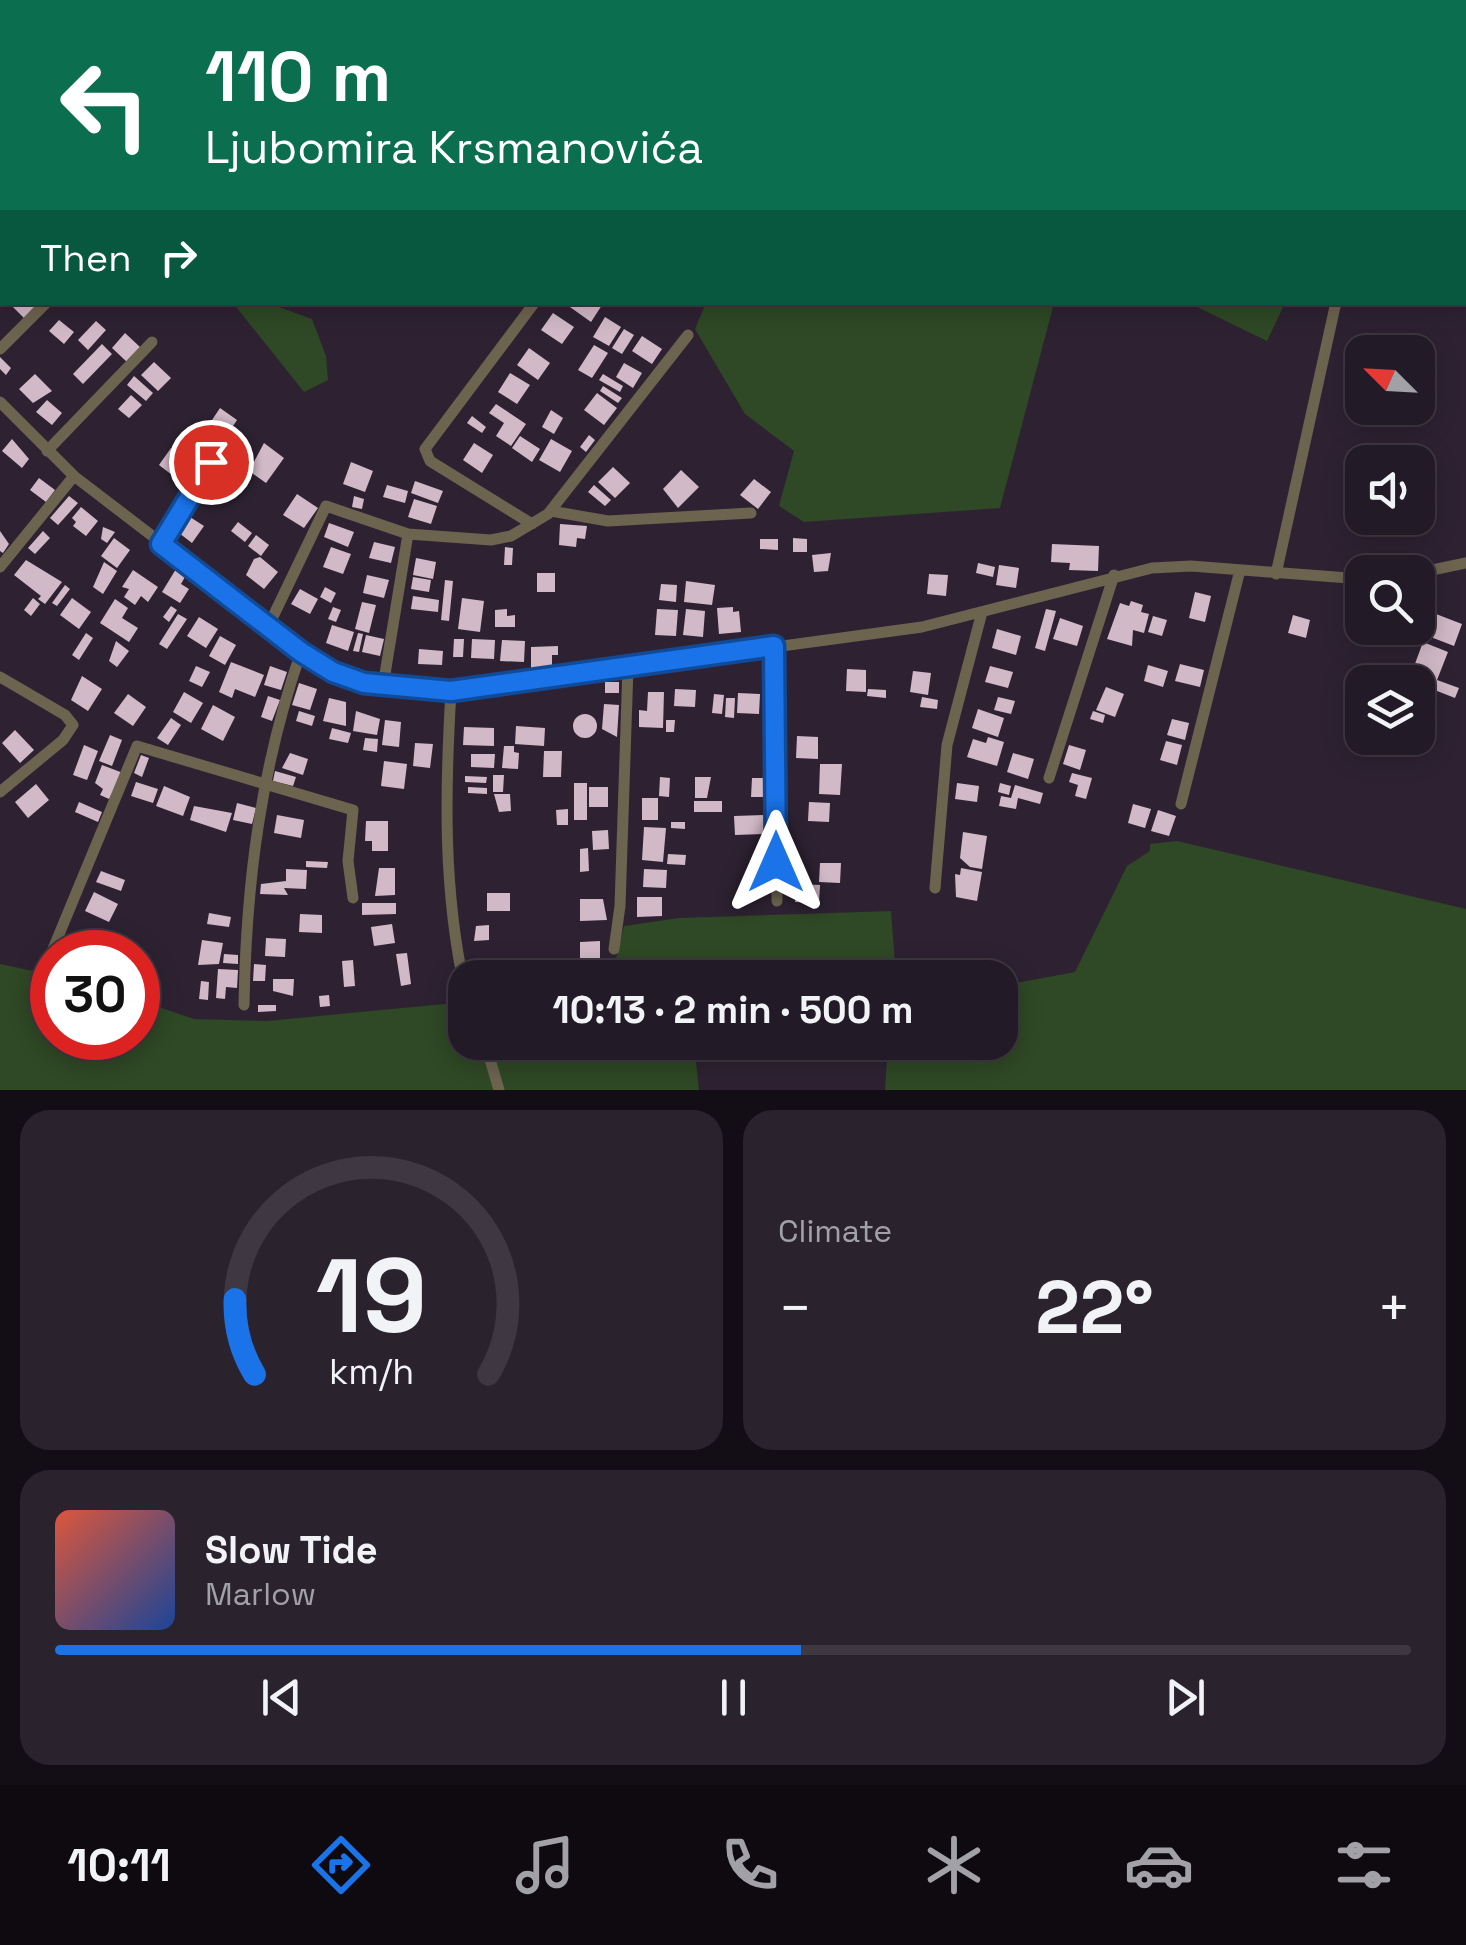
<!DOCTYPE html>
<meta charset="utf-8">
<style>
body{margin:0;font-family:"Space Grotesk",sans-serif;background:#2a232e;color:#f1f3f6;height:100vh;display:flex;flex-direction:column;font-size:38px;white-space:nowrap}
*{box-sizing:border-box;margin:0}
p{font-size:32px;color:#a2a1a7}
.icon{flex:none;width:55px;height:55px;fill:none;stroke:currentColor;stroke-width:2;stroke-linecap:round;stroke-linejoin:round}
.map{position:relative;height:1090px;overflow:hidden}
.side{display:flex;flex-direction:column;gap:20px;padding:20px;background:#130e15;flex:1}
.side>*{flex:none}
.guide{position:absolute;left:0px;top:0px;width:1468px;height:305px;box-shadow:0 5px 25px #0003,0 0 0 2px #3f3843;background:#0b6e4f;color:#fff;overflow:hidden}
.needle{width:65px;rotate:294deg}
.controls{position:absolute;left:1345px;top:335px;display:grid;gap:20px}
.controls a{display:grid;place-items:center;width:90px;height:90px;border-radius:20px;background:#221a26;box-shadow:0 5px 25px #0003,0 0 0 2px #3f3843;font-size:50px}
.speed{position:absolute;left:30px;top:930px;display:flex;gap:20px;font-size:50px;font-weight:700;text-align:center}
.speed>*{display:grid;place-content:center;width:130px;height:130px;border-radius:50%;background:#221a26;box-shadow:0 5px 25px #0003,0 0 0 2px #3f3843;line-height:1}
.speed .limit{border:15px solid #d22;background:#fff;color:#111}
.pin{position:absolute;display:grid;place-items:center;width:85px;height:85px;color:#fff;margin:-42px;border:5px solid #fff;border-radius:50%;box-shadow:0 2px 10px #0007}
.me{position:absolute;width:110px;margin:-55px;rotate:0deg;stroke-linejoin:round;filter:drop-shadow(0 0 8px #0008)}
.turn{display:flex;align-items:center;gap:35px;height:210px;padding:0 40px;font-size:45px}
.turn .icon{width:130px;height:130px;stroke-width:2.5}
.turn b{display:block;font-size:70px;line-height:85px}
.then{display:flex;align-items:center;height:95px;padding:0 40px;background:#0003;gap:20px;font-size:38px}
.big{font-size:75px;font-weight:700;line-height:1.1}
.side .card{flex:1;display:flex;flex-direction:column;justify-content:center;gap:15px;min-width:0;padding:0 35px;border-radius:30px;background:#2a232e}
.side .dial{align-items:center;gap:0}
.dial svg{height:260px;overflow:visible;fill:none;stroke:#3f3843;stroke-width:7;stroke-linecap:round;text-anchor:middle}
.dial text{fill:#f1f3f6;stroke:none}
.song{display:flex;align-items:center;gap:30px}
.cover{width:120px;height:120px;border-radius:15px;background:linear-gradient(135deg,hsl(10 70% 55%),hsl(220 70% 35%))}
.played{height:10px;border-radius:5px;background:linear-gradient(90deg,#1a73e8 55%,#3f3843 55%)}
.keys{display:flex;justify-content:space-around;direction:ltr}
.heat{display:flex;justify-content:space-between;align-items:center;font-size:55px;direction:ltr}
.side .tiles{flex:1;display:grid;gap:20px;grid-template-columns:1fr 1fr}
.card:last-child{grid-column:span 2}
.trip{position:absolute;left:448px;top:960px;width:570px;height:100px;border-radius:30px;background:#221a26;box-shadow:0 5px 25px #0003,0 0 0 2px #3f3843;font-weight:700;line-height:100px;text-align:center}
.menu{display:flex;height:160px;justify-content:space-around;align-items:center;background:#0e0a0f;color:#a2a1a7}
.menu .icon{width:70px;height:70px}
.menu .active{color:#1a73e8}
.menu b{font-size:45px;color:#f1f3f6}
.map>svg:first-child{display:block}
.green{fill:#2f4825}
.building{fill:#d1b9c7}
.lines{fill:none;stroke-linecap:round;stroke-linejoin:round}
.street{stroke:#6c644f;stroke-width:11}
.route-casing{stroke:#114b97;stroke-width:25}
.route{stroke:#1a73e8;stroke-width:18}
</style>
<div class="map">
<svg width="1466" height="1090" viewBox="0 0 1466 1090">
<rect width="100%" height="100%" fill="#2e2232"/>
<path class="green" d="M233 303H268L312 319 326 356 328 380 304 392Z
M706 303H1054L1000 508 804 522 779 506 794 451 745 414 695 329Z
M1196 303 1285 302V303L1267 341 1195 306Z
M1177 841 1466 909V1090H885L888 1043 1000 1042V986L1075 972 1127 866 1150 851V844Z
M891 911 896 977 584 978 614 967 624 926 679 918Z
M0 964 52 975V1038H138V1000L194 1019 267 1021 465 1002V1042L694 1043 699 1090H0Z"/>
<path class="building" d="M17 302H33L36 305 24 318 13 307Z
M563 302H599L602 305 591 322Z
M553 313 574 327 562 344 541 330Z
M605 317 621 327 609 346 593 337Z
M59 320 74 332 64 344 49 331Z
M96 321 106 330 88 350 78 340Z
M624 329 634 335 622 354 612 348Z
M125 333 140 347 127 362 112 348Z
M642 336 662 349 652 364 632 351Z
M102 344 112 354 83 384 73 374Z
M594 345 608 353 592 378 578 370Z
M529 348 550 363 538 380 517 365Z
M0 357 11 368 6 375 0 369Z
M154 362 171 378 158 391 141 375Z
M624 363 642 373 633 388 616 377Z
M510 373 530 385 517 404 498 392Z
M35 374 52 391 33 403 19 389Z
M603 374 623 386 620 392 599 380Z
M134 376 153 393 146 401 127 385Z
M603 386 622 398 618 403 600 391Z
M597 393 617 408 604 425 584 410Z
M131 395 142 405 129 418 118 409Z
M47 400 62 413 52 425 36 412Z
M496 404 526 424 511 446 496 436 504 423 489 413Z
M220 408 237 420 225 438 208 426Z
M551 410 563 418 554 434 542 427Z
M472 416 486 427 482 433 467 423Z
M589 435 595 440 586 452 580 447Z
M520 436 540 449 532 462 512 448Z
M12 439 29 459 22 468 2 451Z
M551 439 572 451 560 472 539 460Z
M264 443 284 458 266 483 249 471Z
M474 443 493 455 482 473 463 460Z
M171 448 189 460 176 478 159 465Z
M351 462 373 471 365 492 343 484Z
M613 467 630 483 615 498 598 482Z
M681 470 699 487 678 508 663 489Z
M39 478 55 490 46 502 30 490Z
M754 479 771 492 758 509 740 495Z
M415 481 443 491 438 503 411 493Z
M387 485 408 491 405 503 383 497Z
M594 485 611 500 605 506 588 492Z
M297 494 318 508 304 528 283 515Z
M69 496 78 503 58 525 50 518Z
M354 496 364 499 362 509 352 507Z
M414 499 437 506 431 524 408 517Z
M81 507 98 521 86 536 73 526 76 522 72 518Z
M190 517 204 526 192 543 179 533Z
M238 522 252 533 245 542 231 531Z
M329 523 354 532 348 547 324 537Z
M560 524 587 526 585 539 577 538 576 547 559 545Z
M103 527 115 532 107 543 101 539Z
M0 531 9 544 3 553 0 551Z
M43 531 50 538 35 554 28 548Z
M256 535 269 545 261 556 248 546Z
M114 538 130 550 117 568 101 556Z
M793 538 807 539V552H793Z
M760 539H778V550L760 549Z
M374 542 395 547 391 563 369 558Z
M1052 544 1099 546 1098 571 1069 570 1070 563 1051 562Z
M331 547 351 554 343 574 323 567Z
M505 547 513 548 512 565H504Z
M831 553 828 571 814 572 812 555Z
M260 557 278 572 264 589 246 575 254 559Z
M416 558 436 562 433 579 413 575Z
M26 560 62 582 45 604 38 599 41 596 14 575Z
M104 562 117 571 103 594 93 587Z
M978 563 995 567 993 577 976 573Z
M999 565 1019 568 1016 588 996 585Z
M176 569 186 575 181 584 189 589 180 603 162 592Z
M133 570 158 587 148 602 141 596 135 605 124 597 129 589 122 587Z
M537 573H555V592H537Z
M929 574 948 575 946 596 927 594Z
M367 575 389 580 384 598 363 593Z
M413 577 431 580 429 592 411 589Z
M445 580 453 581 449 621 441 620Z
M686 581 715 585 712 605 684 602Z
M661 584 677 585 676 602 659 600Z
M65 585 70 589 57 606 52 603Z
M325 587 336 593 331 603 320 597Z
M300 589 318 599 310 614 291 604Z
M1195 592 1211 596 1205 622 1189 618Z
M413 596 439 600 438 612 411 609Z
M33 598 40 604 31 616 24 610Z
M72 598 91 612 79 629 60 615Z
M462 598 484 601 480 632 458 629Z
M115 599 128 608 122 618 138 628 129 642 100 623Z
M1131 601 1143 605 1141 612 1149 614 1144 633 1133 630 1132 646 1107 639 1120 603 1129 606Z
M362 602 376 605 369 633 355 629Z
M171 606 177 610 169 622 163 617Z
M333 607 341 610 336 622 328 619Z
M733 607V612L739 611 741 632 719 634 717 608Z
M507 609V616L515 615V627H495V610Z
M657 609 678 610 676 636 655 635Z
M686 609 705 611 703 637 683 635Z
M1046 609 1056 611 1045 651 1035 648Z
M178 614 187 619 167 649 159 644Z
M1436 614 1462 624 1454 646 1428 636Z
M1293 615 1310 620 1306 638 1288 633Z
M1153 616 1167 620 1162 636 1148 632Z
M199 617 218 629 206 648 187 636Z
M1060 618 1083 626 1077 646 1053 639Z
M332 625 354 632 348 651 326 643Z
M997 629 1021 636 1016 655 992 648Z
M86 633 93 638 79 660 72 655Z
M358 633 363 634 359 652 353 651Z
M366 635 384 639 380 656 362 652Z
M220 636 236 645 225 665 209 656Z
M454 639H464L463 657H453Z
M472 639 495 640 494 659 471 658Z
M502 640 525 641 524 662 500 661Z
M116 641 129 651 117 667 109 661Z
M1423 642 1448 652 1437 680 1459 688 1455 698 1409 680Z
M558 646V655H552V669H531V647Z
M419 649 443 651 442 665 418 664Z
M231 662 264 675 255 697 235 689 232 698 219 692Z
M1180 664 1204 670 1200 687 1175 681Z
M1148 665 1168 671 1163 687 1144 681Z
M196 666 210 672 202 687 189 681Z
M270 666 287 672 281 690 264 685Z
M990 666 1013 672 1008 688 985 682Z
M847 669 866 670V692L846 691Z
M913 671 931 673 928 695 910 692Z
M82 676 102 689 88 711 71 700Z
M605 682H619V693H605Z
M299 683 317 689 310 710 292 705Z
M1106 687 1124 694 1115 717 1096 710Z
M675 689 696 690 695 707 674 706Z
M868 689 886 690V698L867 696Z
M184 692 203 703 191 723 173 712Z
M648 692H664L663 728 639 727V710L647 711Z
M738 693 760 694 759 714 737 713Z
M128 694 146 707 133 726 114 713Z
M714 694 724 695 722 714 712 713Z
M268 696 280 700 272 721 261 717Z
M922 697 938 700 937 709 920 707Z
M998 697 1015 701 1011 714 994 710Z
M329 698 346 702V726L323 721Z
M726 698H735L734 718 725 717Z
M604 704 619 705 617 737 602 729Z
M213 705 235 717 223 741 201 729Z
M978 709 1004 718 998 737 972 728Z
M299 711 315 716 312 726 296 721Z
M356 711 380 719 377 735 353 731Z
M1093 711 1105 715 1103 723 1090 719Z
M573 726a12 12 0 1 1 24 0a12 12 0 1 1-24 0Z
M171 718 181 725 168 745 157 738Z
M1172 719 1189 723 1185 740 1167 735Z
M385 720 401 722 399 747 382 745Z
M666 720H675L674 732H666Z
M516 726 545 728 544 746 515 744Z
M464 727 494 728V746L463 745Z
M332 728 351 733 348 743 329 739Z
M15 730 34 750 20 763 2 743Z
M110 735 122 740 112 766 99 761Z
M797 736 818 737V759L796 758Z
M988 737 1004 742 997 766 967 757 973 739 986 743Z
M365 738 378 739 377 752 363 750Z
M1166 741 1182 745 1177 765 1160 760Z
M415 743 433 744 430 768 413 766Z
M84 745 98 751 87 780 73 775Z
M1069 745 1086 750 1080 770 1063 764Z
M504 746H514V752L519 753 518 769 502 768Z
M544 751H562L561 777H543Z
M290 753 308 759 303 775 282 768Z
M1013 753 1034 759 1028 779 1007 772Z
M471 754H495L494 768 471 767Z
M141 755 149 758 142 777 134 773Z
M384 761 407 764 404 789 381 786Z
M820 764H842L840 795 819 794Z
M102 765 123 773 109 799 100 795 103 789 95 783Z
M275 771 296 777 293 786 273 781Z
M1072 773 1092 778 1086 799 1075 796 1078 785 1069 782Z
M493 775H504L503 792H493Z
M465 776 487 777 486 783 465 782Z
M660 777 670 778 669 797 659 796Z
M695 777H711L707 798H695Z
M752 778H768V797H751Z
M136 782 158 789 153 803 131 796Z
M574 783H587V820H574Z
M957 783 979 786 977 802 955 799Z
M1000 783 1011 786 1009 795 998 792Z
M36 784 49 800 28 818 15 802Z
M1015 785 1043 793 1040 804 1018 798 1016 809 999 806 1001 796 1011 798Z
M164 786 190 797 183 816 156 806Z
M468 787 487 788V794L468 793Z
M589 787H608V807H589Z
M494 794H510L511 811 499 812Z
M642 798H658V820H642Z
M694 801H722V812H694Z
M79 802 102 812 98 822 75 812Z
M809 802 830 803 829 822 808 821Z
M237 803 256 808 252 824 233 820Z
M1133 804 1151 809 1145 828 1128 823Z
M194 806 232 813 226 832 190 820Z
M568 809V825H557L556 810Z
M1158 810 1176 816 1169 836 1151 831Z
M277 815 304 820 301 838 274 833Z
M767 815V834L735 835 734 816Z
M366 821H388V851H372V841H365Z
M671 822H685V829L671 828Z
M644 827 666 828 663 862 642 860Z
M608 830 609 849 593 850 592 831Z
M963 832 987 836 982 869 970 867 960 858Z
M588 848 589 871 580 872V849Z
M668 854 686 855 685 865 667 864Z
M306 861 328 862 327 868 306 867Z
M820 863H841L840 883 819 882Z
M379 868H395V895L375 896Z
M961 868 982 872 977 901 956 897 955 874 960 875Z
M286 869 307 870 306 889 284 888 288 895 260 894 261 884 286 881Z
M644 869 667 870 666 888 643 887Z
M101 871 125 880 121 891 96 882Z
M796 884 820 885 819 903 795 902Z
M94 892 118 904 109 922 85 911Z
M487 893H510V911H487Z
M637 897H662V916L637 917Z
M580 899H603L607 920 580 921Z
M362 903H396V914L362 915Z
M209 913 231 917 229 927 207 924Z
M300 914 322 915V933L299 932Z
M392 924 395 943 374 946 371 927Z
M489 925V940L474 941 476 926Z
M266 938 286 939 285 957 265 956Z
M202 940 223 943 219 964 198 965Z
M600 941V958L580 959V942Z
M407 953 411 984 401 986 396 954Z
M224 954 238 955V964L223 963Z
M353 960 355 986 344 987 342 961Z
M254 964 266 965 265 981H253Z
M218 969 238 970 237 988 226 987 225 999 216 998Z
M273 979H294L293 996 273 991Z
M201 981 209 982 208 1000 199 999Z
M329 995 330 1006 320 1007 319 996Z
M258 1005H276V1011L258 1012Z"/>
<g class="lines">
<path class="street" d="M418 0 421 2
M1025 0 1030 2
M218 2 220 0
M744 2 746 0
M0 199 1 198
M0 349 47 302
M0 402 74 476 322 666 364 683 451 691 922 627 1152 568 1191 566 1362 579
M47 451 152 342
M551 511 608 521 751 513
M532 524 430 461 425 449 535 302
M161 544 218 450
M0 567 74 476
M1418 573 1466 563
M1276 574 1336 302
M268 627 326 506 408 534
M775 646 777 901
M0 677 65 715 73 725 63 740 0 792
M383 686 408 534 491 540 511 536 548 514 688 335
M451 691C445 793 443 890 465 990
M1049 778 1114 575
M1181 804 1240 570
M935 888 947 745 982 612
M614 949 620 906 628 667
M48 961 137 746 353 810 348 861 353 898
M244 1005C246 883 261 767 301 652
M485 1042 499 1090"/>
</g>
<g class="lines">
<g class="route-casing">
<path id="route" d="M211 462 161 544 301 652 333 672 364 683 451 691 774 646 776 862"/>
</g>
<use href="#route" class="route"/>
</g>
</svg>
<div class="controls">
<a><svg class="needle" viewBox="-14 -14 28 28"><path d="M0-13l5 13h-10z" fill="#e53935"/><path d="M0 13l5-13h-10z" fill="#a2a1a7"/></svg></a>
<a><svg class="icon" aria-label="sound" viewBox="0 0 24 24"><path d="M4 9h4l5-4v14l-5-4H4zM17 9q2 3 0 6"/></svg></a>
<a><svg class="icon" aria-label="search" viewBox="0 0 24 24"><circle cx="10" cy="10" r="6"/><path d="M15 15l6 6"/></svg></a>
<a><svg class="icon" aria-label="layers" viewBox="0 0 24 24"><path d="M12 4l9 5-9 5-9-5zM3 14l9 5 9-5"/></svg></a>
</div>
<div class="speed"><div class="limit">30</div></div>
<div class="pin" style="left:211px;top:462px;background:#d93025"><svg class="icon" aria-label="arrive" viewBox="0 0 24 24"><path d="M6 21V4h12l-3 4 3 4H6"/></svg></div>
<svg class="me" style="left:776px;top:862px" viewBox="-20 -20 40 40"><path d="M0-17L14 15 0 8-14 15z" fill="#1a73e8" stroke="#fff" stroke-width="4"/></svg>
<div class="trip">10:13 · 2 min · 500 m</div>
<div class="guide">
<div class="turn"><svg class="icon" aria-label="left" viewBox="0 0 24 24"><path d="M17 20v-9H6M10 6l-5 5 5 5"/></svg><div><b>110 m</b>Ljubomira Krsmanovića</div></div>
<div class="then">Then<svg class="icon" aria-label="right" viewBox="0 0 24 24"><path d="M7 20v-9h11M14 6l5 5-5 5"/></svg></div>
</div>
</div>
<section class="side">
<div class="tiles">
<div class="card dial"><svg viewBox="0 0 100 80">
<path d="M14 69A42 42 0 1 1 86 69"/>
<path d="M14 69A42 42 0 0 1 8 46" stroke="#1a73e8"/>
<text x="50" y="56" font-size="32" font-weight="700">19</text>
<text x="50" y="72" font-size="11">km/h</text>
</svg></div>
<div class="card"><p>Climate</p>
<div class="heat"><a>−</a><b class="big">22°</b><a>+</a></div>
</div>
<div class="card">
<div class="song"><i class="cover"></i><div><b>Slow Tide</b><p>Marlow</p></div></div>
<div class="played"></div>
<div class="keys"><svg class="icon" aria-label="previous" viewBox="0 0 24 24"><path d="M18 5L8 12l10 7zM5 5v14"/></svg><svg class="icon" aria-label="pause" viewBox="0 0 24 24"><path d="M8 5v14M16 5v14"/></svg><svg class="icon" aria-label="next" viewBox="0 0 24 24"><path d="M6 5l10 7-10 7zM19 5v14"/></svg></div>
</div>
</div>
</section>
<nav class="menu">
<b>10:11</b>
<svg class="icon active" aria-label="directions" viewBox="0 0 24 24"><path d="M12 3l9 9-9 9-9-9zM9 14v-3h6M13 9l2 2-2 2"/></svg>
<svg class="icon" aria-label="music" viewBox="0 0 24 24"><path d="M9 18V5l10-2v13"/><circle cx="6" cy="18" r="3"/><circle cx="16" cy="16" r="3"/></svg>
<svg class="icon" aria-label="phone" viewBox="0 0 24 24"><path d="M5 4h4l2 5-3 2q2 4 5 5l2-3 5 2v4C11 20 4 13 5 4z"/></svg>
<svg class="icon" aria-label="climate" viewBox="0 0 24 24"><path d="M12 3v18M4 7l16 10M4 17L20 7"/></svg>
<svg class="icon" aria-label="car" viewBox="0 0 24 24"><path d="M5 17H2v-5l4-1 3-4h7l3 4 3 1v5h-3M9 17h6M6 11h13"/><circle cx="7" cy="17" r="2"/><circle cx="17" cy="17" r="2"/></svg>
<svg class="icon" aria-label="filters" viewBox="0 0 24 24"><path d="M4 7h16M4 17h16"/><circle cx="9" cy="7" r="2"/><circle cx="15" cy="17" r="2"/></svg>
</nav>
